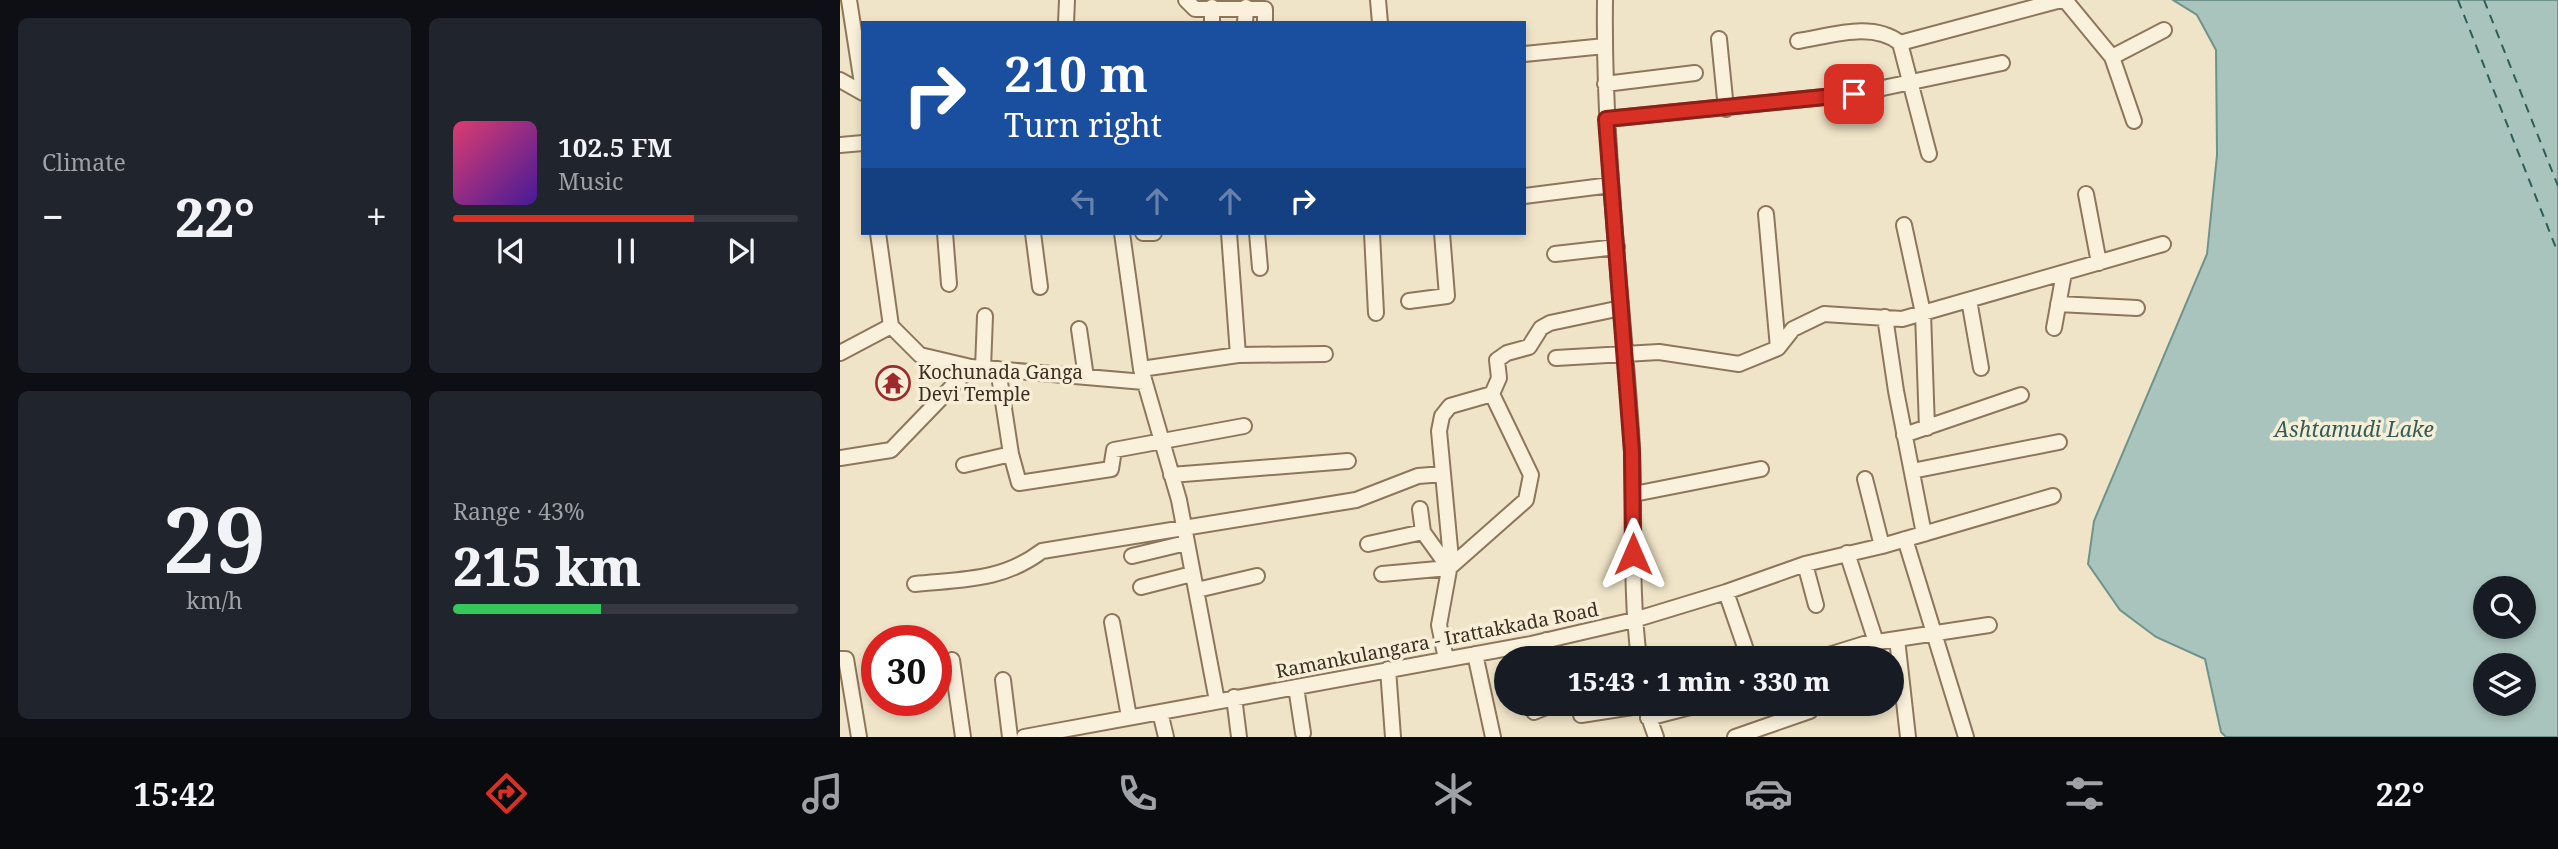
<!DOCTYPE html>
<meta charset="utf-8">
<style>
body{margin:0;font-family:"Noto Serif",serif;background:#20242c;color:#f1f3f6;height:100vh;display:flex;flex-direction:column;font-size:26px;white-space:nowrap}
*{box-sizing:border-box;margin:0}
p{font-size:23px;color:#9ea1a6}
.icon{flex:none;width:38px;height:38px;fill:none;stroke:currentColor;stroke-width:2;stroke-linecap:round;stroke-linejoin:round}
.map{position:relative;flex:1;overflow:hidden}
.panel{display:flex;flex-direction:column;gap:18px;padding:18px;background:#0d0f14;width:840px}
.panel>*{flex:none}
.hud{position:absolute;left:21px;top:21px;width:665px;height:214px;border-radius:0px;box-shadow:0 4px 10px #0003;background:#1a4fa0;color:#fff;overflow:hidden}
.tools{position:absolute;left:1633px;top:576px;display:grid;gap:14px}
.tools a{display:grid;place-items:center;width:63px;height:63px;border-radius:50%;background:#171b24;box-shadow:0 4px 10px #0003;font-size:35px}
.speed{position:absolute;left:21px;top:625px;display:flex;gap:14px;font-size:35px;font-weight:700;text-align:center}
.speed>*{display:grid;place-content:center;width:91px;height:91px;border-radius:50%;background:#171b24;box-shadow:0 4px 10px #0003;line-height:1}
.speed .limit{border:10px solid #d22;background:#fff;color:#111}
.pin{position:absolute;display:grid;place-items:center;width:60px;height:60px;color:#fff;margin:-30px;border-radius:14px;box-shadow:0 4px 10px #0006}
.me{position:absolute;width:77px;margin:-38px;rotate:0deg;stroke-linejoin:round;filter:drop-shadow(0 0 5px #0008)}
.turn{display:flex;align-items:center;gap:24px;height:147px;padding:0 28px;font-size:32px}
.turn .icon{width:91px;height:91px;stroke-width:2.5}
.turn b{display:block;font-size:49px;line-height:60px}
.lanes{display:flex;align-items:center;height:66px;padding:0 28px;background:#0003;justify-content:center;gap:35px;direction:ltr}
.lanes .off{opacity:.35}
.big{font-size:52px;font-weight:800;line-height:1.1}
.panel .widget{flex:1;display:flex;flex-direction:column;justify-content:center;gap:10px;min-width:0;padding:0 24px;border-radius:10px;background:#20242c}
.panel .dial{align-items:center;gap:0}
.dial b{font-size:91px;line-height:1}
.song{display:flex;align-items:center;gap:21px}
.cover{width:84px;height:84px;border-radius:10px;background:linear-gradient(135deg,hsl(340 70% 55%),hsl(260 70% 35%))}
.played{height:7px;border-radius:4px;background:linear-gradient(90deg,#d93025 70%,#363941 70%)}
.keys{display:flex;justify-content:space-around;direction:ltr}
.heat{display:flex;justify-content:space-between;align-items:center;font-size:38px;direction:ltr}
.charge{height:10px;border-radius:5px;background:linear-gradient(90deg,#34c759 43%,#363941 0)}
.panel .tiles{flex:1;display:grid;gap:18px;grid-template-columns:repeat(2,1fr)}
.trip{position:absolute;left:654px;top:646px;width:410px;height:70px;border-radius:35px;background:#171b24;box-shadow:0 4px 10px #0003;font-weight:800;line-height:70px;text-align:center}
.tabs{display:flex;height:112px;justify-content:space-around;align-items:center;background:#090b0e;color:#9ea1a6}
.tabs .icon{width:49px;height:49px}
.tabs .active{color:#d93025}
.tabs b{font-size:32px;color:#f1f3f6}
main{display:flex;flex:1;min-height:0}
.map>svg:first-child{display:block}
.water{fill:#a9c4bc;stroke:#6f938a;stroke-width:2;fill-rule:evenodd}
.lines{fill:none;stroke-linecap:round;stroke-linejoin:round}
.ferry{stroke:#2f5d5a;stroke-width:2;stroke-dasharray:9 7;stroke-linecap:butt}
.street-casing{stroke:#8d765c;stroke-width:18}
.street{stroke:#faf1dc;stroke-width:14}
.route-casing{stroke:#8d1f18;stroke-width:18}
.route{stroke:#d93025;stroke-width:12}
.labels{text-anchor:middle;stroke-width:7;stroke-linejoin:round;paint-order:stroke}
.poi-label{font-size:19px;fill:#3d2e20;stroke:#f7eed8;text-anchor:start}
.street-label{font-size:19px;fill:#3d2e20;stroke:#f7eed8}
.water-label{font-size:21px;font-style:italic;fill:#2f5d5a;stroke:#f7eed8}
</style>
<main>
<section class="panel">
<div class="tiles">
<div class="widget"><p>Climate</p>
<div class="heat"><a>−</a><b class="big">22°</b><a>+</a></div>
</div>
<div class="widget">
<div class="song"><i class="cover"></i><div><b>102.5 FM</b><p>Music</p></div></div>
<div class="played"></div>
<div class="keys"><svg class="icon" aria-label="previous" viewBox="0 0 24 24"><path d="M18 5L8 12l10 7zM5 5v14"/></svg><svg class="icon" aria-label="pause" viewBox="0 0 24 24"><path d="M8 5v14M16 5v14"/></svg><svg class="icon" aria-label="next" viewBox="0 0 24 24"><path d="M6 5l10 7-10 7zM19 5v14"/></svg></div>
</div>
<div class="widget dial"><b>29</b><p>km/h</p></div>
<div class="widget"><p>Range · 43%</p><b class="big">215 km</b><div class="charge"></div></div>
</div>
</section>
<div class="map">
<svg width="1718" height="737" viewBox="0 0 1718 737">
<rect width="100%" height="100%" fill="#f0e4c8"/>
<path class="water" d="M1333 0H1718V737H1386L1381 732 1365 659 1316 637 1280 610 1248 564 1254 521 1367 254 1377 155 1376 50 1357 15ZM1645 588H1684V626H1645ZM1645 665H1684V704H1645Z"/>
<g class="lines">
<path class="ferry" d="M1618 0 1718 253
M1644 0 1718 186"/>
<g class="street-casing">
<path id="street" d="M9 0 23 90
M346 0 355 9H425V23
M538 0 540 23
M765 0C763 144 781 286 791 430 796 506 789 582 799 658
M1225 0 1272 57 1294 121
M226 23 227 0
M372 23V7
M405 23 406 7
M879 39 886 109
M958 41C991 36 1032 21 1060 43
M684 54 765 46
M1272 57 1324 30
M0 80 23 93
M765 84 855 73
M767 119 1014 94 1162 63
M0 145 23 143
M1089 154 1060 43 1221 0
M1246 194 1259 263
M684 196 771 185
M926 214 938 348
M1064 225 1083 313 1087 428
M38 233 51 326 80 355 131 367 304 382
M105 233 109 284
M193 233 200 287
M282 233 301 369
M303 233H314
M389 233 398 355
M417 233 420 268
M532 233 536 313
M715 254 777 247
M1129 300 1141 368
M569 301 607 296 602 233
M1218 304 1297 308
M1045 317 1056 391 1084 534
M1214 328 1224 273
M239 329 246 377
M0 353 51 326
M716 358 819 352 899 364 938 348 953 329 984 314 1062 319 1323 244
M143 368 145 316
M158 369 171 454
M1064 435 1181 395
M0 458 51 450 131 367
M124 465 171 454 179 483 271 469 274 450 404 426
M1072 471 1219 442
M331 475 508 461
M1025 479 1042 546
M794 494 921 469
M580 509 583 532 609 568
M1065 539 1126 737
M528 544 583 532
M1007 553 1036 642
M292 556 346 543
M965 564 976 605
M542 574 609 568 686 500 691 475 652 394
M75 584C124 579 162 581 202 551L516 500 578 476 603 474
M301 587 352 574
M357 590 417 576
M886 592 905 647
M272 622 289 717
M1057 639 1068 737
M706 640 710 658
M635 654 653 737
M979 658 1024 644 1149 625
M0 659H6L19 737
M606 659 599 625 611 559 599 431 602 416 610 406 652 394 659 378 657 360 667 353 689 347 701 328 710 323 781 308
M112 660 123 737
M548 669 553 737
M163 680 170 737
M456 687 463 733
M394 697 399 737
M377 701 339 500 301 369 398 355 485 354
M320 712 326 737
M694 712 714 704
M807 712 816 737
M741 715 805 705
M808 718 862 704
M184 737 691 644 794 620 886 592 965 564 1042 546 1213 496
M895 737 970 711"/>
</g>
<use href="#street" class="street"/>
</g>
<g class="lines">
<g class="route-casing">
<path id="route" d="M793 554 792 452 766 119 1014 94"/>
</g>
<use href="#route" class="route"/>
</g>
<defs>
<g id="temple-ring" transform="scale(1.75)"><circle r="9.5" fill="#f7eed8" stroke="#9e2a2b" stroke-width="1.5"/><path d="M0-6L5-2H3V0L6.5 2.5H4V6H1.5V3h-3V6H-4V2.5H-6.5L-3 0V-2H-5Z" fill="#9e2a2b"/></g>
</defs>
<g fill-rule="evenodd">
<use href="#temple-ring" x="53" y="383"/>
</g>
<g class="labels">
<g class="poi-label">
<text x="78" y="379">Kochunada Ganga<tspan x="78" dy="22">Devi Temple</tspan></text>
</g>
<g class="street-label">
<text transform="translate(597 640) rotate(-11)" y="7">Ramankulangara - Irattakkada Road</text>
</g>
<g class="water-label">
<text x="1514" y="437">Ashtamudi Lake</text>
</g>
</g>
</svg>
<div class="tools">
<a><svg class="icon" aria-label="search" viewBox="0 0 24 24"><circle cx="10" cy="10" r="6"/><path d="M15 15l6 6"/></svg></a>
<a><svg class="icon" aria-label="layers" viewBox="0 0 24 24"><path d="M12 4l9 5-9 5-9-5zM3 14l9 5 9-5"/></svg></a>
</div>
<div class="speed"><div class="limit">30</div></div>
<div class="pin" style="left:1014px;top:94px;background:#d93025"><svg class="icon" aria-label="arrive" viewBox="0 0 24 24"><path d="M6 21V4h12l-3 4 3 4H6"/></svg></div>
<svg class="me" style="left:793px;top:554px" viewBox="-20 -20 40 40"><path d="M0-17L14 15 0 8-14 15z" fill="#d93025" stroke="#fff" stroke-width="4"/></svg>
<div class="trip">15:43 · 1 min · 330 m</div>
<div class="hud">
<div class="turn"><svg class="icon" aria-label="right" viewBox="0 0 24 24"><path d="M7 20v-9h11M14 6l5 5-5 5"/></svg><div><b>210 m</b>Turn right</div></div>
<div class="lanes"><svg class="icon off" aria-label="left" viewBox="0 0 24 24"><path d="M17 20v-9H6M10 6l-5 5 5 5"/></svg><svg class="icon off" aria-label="ahead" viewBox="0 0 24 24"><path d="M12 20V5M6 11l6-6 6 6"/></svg><svg class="icon off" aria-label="ahead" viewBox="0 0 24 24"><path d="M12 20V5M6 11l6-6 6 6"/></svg><svg class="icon" aria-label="right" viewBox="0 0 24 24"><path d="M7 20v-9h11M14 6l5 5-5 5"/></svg></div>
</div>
</div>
</main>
<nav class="tabs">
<b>15:42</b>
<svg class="icon active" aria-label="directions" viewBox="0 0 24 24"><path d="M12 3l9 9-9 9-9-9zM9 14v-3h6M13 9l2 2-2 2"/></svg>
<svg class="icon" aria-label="music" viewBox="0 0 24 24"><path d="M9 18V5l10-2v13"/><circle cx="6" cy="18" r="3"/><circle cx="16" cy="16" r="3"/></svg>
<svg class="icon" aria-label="phone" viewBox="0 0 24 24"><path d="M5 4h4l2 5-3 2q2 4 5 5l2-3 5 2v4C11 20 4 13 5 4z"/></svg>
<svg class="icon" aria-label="climate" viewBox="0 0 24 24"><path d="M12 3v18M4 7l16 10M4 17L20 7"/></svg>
<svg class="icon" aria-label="car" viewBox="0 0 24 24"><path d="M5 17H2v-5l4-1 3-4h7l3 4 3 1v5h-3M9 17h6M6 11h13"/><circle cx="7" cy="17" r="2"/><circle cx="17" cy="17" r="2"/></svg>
<svg class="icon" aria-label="filters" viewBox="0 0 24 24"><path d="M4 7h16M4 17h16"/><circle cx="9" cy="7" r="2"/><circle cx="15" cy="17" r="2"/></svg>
<b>22°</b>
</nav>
